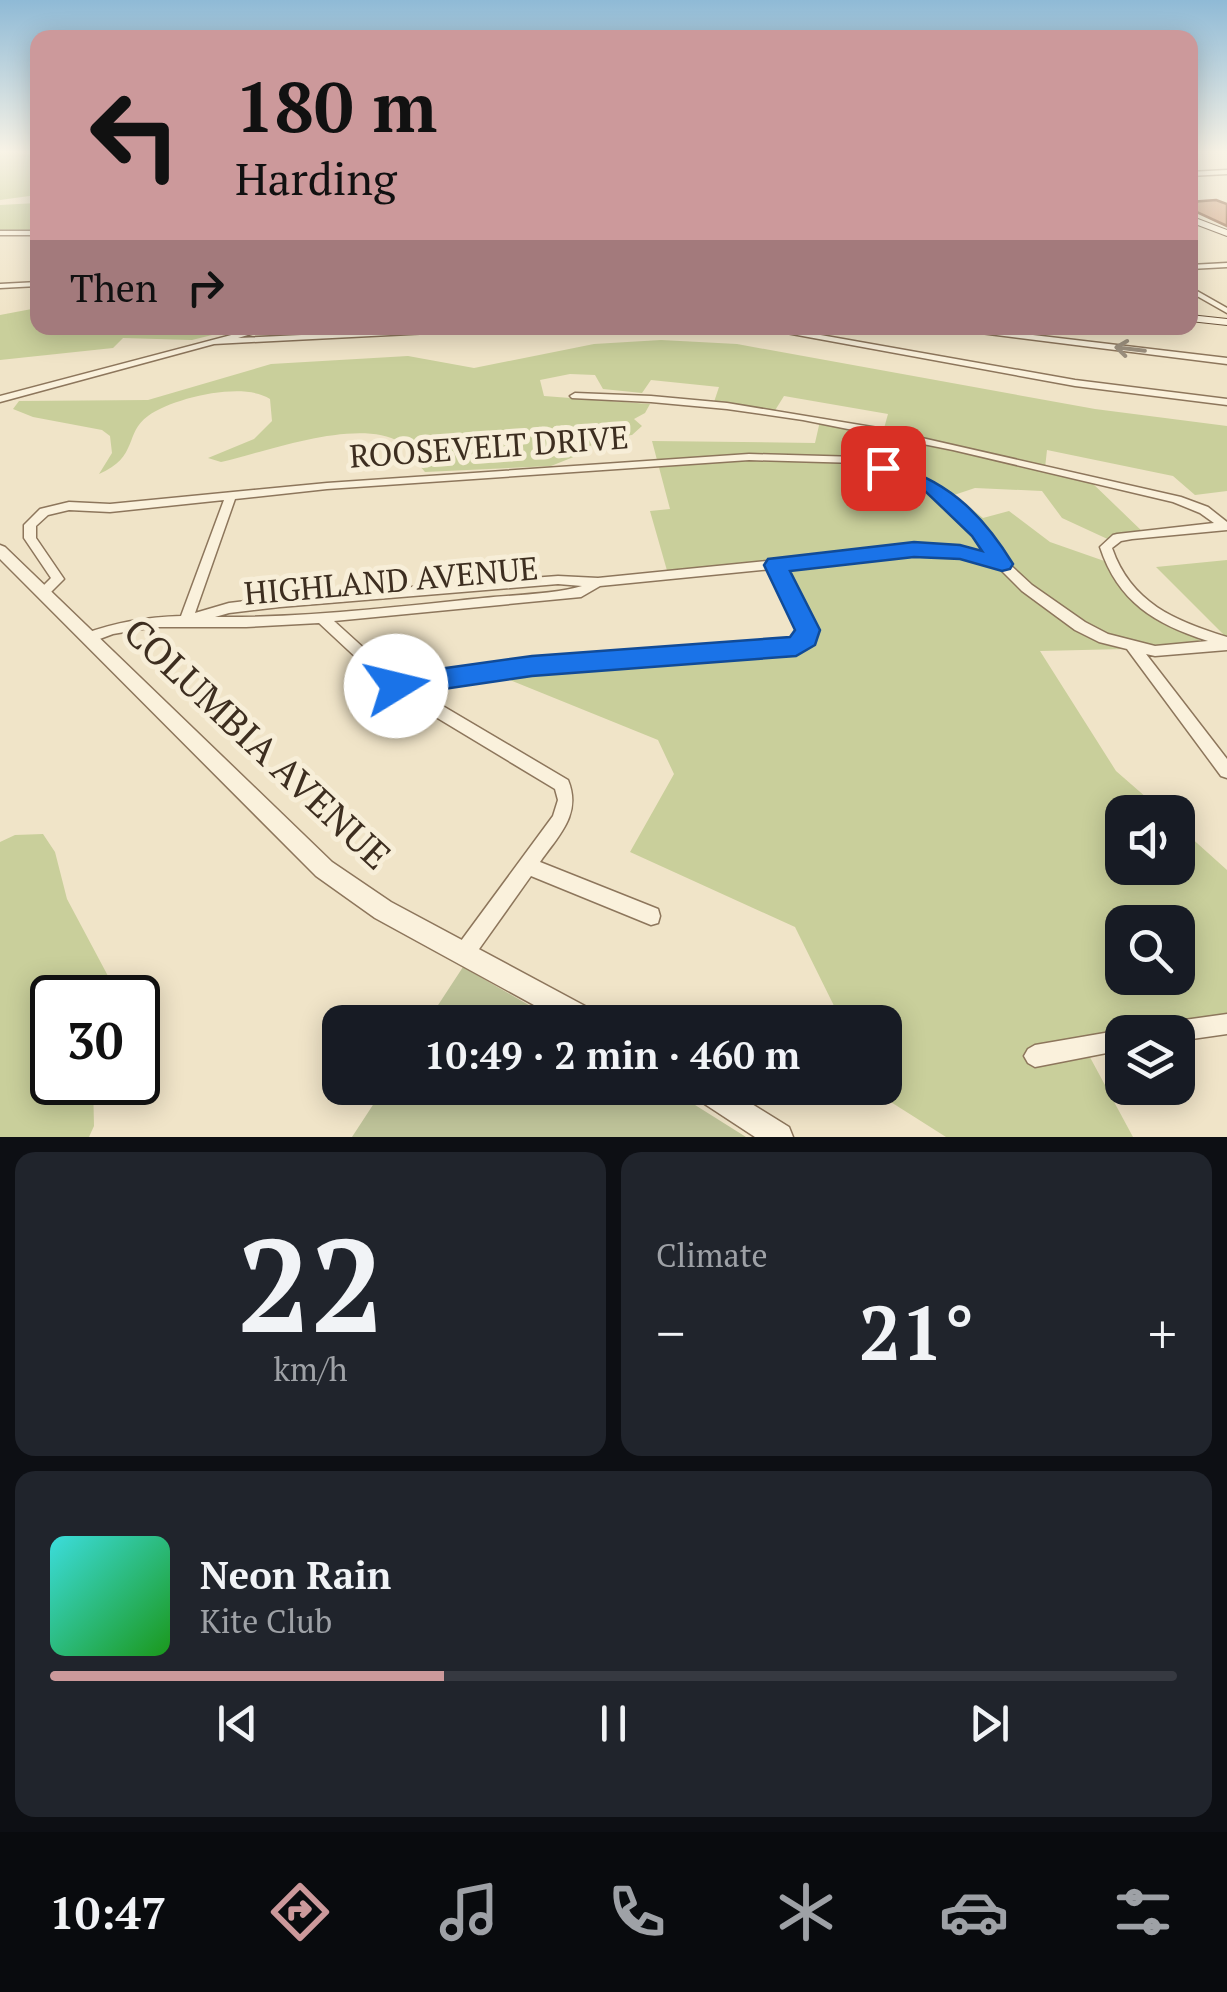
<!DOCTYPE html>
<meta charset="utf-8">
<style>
body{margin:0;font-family:"PT Serif",serif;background:#20242c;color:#f1f3f6;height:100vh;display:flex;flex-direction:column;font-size:38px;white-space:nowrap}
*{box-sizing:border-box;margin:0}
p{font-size:32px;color:#9ea1a6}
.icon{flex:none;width:55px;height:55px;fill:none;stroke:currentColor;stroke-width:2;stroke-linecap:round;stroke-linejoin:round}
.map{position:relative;height:1137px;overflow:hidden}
.drawer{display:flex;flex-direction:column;gap:15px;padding:15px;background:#0d0f14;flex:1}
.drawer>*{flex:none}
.banner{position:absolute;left:30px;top:30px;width:1168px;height:305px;border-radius:20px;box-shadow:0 5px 25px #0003;background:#cc999b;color:#111;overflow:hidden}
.fabs{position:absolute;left:1105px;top:795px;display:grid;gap:20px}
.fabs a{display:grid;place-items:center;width:90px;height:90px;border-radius:20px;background:#171b24;box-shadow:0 5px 25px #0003;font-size:50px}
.speed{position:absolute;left:30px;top:975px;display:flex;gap:20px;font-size:50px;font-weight:700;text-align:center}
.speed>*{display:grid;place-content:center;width:130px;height:130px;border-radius:50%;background:#171b24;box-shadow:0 5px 25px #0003;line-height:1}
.speed .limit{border:5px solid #111;border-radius:15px;background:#fff;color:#111}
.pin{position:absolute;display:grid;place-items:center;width:85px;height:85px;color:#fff;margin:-42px;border-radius:20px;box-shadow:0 5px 15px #0006}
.me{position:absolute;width:110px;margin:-55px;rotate:81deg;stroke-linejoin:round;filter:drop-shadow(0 0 8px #0008)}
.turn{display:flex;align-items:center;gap:35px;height:210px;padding:0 40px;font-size:45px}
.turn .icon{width:130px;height:130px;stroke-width:2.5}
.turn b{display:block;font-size:70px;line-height:85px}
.then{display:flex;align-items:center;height:95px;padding:0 40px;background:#0003;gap:20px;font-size:38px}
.big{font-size:75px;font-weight:700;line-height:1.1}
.drawer .tile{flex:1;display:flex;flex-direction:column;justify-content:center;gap:15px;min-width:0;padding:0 35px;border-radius:20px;background:#20242c}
.drawer .dial{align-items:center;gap:0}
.dial b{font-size:130px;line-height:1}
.song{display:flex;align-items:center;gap:30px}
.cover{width:120px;height:120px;border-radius:15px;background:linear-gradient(135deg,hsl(180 70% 55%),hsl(120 70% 35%))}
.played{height:10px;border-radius:5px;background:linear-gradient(90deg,#cc999b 35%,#363941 35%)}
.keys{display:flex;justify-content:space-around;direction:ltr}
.heat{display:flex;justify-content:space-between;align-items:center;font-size:55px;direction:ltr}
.drawer .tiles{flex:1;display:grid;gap:15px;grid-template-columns:1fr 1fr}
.tile:last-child{grid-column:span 2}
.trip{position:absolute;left:322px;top:1005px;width:580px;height:100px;border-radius:20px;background:#171b24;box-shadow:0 5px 25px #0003;font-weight:700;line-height:100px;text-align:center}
.dock{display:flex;height:160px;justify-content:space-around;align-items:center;background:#090b0e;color:#9ea1a6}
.dock .icon{width:70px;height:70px}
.dock .current{color:#cc999b}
.dock b{font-size:45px;color:#f1f3f6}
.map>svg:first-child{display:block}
.green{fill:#c9cf9b;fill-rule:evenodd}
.cemetery{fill:#bfc49a}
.building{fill:#cf9f7d;stroke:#8d5f41;stroke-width:2.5}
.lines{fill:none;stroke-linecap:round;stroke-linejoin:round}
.minor-casing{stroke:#8d765c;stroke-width:3}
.tertiary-casing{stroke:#8d765c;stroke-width:3}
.secondary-casing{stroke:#6f573f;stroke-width:2}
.minor{fill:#faf1dc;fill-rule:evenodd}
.tertiary{fill:#faf1dc;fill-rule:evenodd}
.secondary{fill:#faf1dc;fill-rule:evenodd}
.oneway{stroke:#9c907e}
.route{fill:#1a73e8;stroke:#114b97;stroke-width:2.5}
.labels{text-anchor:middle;stroke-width:10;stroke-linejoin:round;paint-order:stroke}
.street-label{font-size:32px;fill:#3d2e20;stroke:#f7eed8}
.near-street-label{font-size:38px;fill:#3d2e20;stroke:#f7eed8}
</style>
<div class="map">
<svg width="1227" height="1137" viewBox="0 0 1227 1137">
<rect width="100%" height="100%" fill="#f0e4c8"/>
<path class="green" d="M0 151 37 155V195L0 200Z
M37 203V231L0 230V205Z
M37 308 38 328H240L192 340 123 338 113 348 0 360V315Z
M661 340 737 344 1095 409 1227 426V491L1195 495 1173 476 1047 450 1045 468 1088 479 1145 534 1114 542 1062 518 1042 491 975 488 954 495 983 518 1009 511 1050 542 1110 563 1125 587 1209 647 1040 651 1116 771 1163 812H1122V868H1178V826L1227 870V1024L1168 1032H1122V1040L1085 1048 1133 1137H946L875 1092 873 1088H885V1022H842L795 927 630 852 674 774 658 740 490 672 805 643 776 565 668 574 650 511 670 509 652 441 815 443 820 421 883 432 888 414 784 396 774 412 713 405 719 387 651 380 642 393 603 389 595 375 570 374 540 380 544 396 650 404 645 413 634 419 642 426 632 435 600 439 576 456 551 466 425 472C416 462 412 449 400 442 357 417 266 452 221 462L208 458 254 439 272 421 270 399C243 381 173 398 148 416 124 433 139 457 99 474L112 453 110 436 102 430 33 417 13 409 19 401 148 400 271 364 408 356 474 368 594 344ZM1122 922H1178V978H1122Z
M1227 560V638L1156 567Z
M43 834 55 852 67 899 108 976 106 997 52 998V1082L93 1083 94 1126 89 1137H0V842L15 835Z"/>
<path class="cemetery" d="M463 967 558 1022H427Z
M384 1088H668L746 1137H352Z"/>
<path class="building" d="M1216 200 1227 204V226L1190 209V202Z"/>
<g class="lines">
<g class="minor-casing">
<path id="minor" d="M1227 170V174L1190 176V172Z
M0 231H38V235H0Z
M1227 263V267L1190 269V265Z
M38 282V286L0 288V284Z
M1190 287 1227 308V313L1190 292Z
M258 328H270L238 338 449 328H492L488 330 214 344 0 402V396Z
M766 328H781L1075 380 1227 399V405L1075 386 770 330Z
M953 328H973L1227 358V364L957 330Z
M575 393 651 396 727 403 878 428 1181 497 1208 507 1227 522V530L1132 539 1121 541 1112 548C1131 603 1175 621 1227 637V650L1155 656 1146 654 1227 759V778L1221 776 1127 649 1099 642 1075 630 1022 591 998 567 960 556 914 554 783 567 814 630 811 643 801 650 531 672 414 689 568 780C582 814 559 835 540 862L658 909 660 916 658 923 651 925 531 876 472 959 465 962 458 959 455 952 458 945 553 816 558 800 555 789 391 690 319 623 246 627H154L113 634 89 643 84 642 82 638 84 634C116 622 147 617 181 616L224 500 110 512 69 510 48 515 36 526V538L64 579 48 595 43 597 37 592 51 578 24 538V525L40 509 69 502 110 504 327 483 749 454 859 457 934 483 984 528 1006 561 1032 585 1085 622 1108 634 1155 646 1208 641C1155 624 1118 602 1100 547L1113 535 1117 534 1214 523 1200 513 1173 502 953 450 803 420 727 409 651 402 572 398 570 396ZM749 460 858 463 926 487 976 534 991 557 960 548 914 546 598 578 558 576 280 597 229 603 195 613 235 499 327 489ZM771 569 800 630 799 637 793 641 531 660 399 680 334 621 581 597 600 586ZM558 584 582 586C557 594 511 595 483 598 394 607 305 618 215 617L229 613 280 607Z
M1227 1014V1034L1178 1041V1032H1160L1163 1025 1170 1022Z
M1122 1030 1129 1032H1122V1050L1035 1067 1028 1063 1024 1056 1028 1049 1035 1045Z"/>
</g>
<g class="tertiary-casing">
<path id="tertiary" d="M0 545 5 547 332 862 391 902 598 1013 601 1022H565L375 918 316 876 0 559Z
M690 1088H726L789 1127 793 1137H755L694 1097Z"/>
</g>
<g class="secondary-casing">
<path id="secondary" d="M1190 216 1227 230V236L1190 222Z
M1190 315 1227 319V325L1190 321Z"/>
</g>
<use href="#minor" class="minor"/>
<use href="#tertiary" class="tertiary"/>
<use href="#secondary" class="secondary"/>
</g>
<defs><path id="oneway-shaft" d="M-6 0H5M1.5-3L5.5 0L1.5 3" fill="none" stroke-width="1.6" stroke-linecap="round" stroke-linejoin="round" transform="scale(2.5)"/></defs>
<use class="oneway" href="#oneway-shaft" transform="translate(1130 349) rotate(-173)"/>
<linearGradient id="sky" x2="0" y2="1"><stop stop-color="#8fbad6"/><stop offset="0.49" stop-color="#f8f3e6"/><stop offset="1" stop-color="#f8f3e6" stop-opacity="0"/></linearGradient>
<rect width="1227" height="310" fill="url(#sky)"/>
<path class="route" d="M883 462C944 478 980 510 1013 564L1010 569 1002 571 960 559 914 557 790 571 820 630 815 645 796 656 532 676 396 696 386 693 382 686 386 678 396 675 532 656 790 637 795 630 764 565 768 559 914 542 960 545 982 551 972 536 923 489 876 472V464Z"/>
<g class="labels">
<g class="street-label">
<text transform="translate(489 447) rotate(-4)" y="11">ROOSEVELT DRIVE</text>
<text transform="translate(391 581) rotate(-5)" y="11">HIGHLAND AVENUE</text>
</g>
<g class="near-street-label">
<text transform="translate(257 744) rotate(43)" y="13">COLUMBIA AVENUE</text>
</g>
</g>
</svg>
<div class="fabs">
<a><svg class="icon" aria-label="sound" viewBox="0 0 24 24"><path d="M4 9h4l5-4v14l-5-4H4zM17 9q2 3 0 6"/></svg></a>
<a><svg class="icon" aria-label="search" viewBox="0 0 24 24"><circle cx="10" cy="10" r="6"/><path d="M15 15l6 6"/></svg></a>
<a><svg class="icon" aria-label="layers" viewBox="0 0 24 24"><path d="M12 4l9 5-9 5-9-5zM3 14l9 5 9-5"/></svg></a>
</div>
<div class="speed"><div class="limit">30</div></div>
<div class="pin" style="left:883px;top:468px;background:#d93025"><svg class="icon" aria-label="arrive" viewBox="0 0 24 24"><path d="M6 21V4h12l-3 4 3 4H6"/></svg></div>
<svg class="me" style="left:396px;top:686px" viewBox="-20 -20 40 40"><circle r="19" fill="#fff"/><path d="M0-13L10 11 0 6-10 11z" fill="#1a73e8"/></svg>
<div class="trip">10:49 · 2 min · 460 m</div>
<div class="banner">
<div class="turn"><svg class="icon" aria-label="left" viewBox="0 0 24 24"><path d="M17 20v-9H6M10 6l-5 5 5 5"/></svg><div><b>180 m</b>Harding</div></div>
<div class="then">Then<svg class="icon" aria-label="right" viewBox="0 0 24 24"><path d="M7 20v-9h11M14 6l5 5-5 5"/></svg></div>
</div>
</div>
<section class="drawer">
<div class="tiles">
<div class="tile dial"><b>22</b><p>km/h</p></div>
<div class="tile"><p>Climate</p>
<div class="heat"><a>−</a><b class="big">21°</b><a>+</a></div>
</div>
<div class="tile">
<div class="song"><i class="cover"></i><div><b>Neon Rain</b><p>Kite Club</p></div></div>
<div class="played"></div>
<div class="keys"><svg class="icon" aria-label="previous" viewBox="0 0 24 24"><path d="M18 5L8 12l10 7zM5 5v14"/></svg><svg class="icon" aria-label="pause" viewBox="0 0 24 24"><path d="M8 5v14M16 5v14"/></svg><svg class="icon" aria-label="next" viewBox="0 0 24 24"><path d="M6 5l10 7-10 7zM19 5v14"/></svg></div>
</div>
</div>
</section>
<nav class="dock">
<b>10:47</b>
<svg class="icon current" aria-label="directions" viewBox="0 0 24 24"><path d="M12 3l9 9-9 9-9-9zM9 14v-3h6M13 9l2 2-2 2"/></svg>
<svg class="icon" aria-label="music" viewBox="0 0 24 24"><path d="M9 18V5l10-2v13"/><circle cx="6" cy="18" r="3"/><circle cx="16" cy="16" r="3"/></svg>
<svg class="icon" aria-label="phone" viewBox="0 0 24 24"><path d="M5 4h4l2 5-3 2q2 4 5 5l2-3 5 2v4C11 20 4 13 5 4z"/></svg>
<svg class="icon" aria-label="climate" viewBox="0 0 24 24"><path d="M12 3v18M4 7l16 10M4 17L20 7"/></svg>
<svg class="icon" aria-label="car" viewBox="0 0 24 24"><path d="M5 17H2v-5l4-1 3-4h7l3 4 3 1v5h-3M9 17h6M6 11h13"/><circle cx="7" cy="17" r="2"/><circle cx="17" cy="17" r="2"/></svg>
<svg class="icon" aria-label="filters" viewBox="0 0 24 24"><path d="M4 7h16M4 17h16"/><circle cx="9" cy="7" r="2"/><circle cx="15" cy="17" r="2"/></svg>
</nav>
